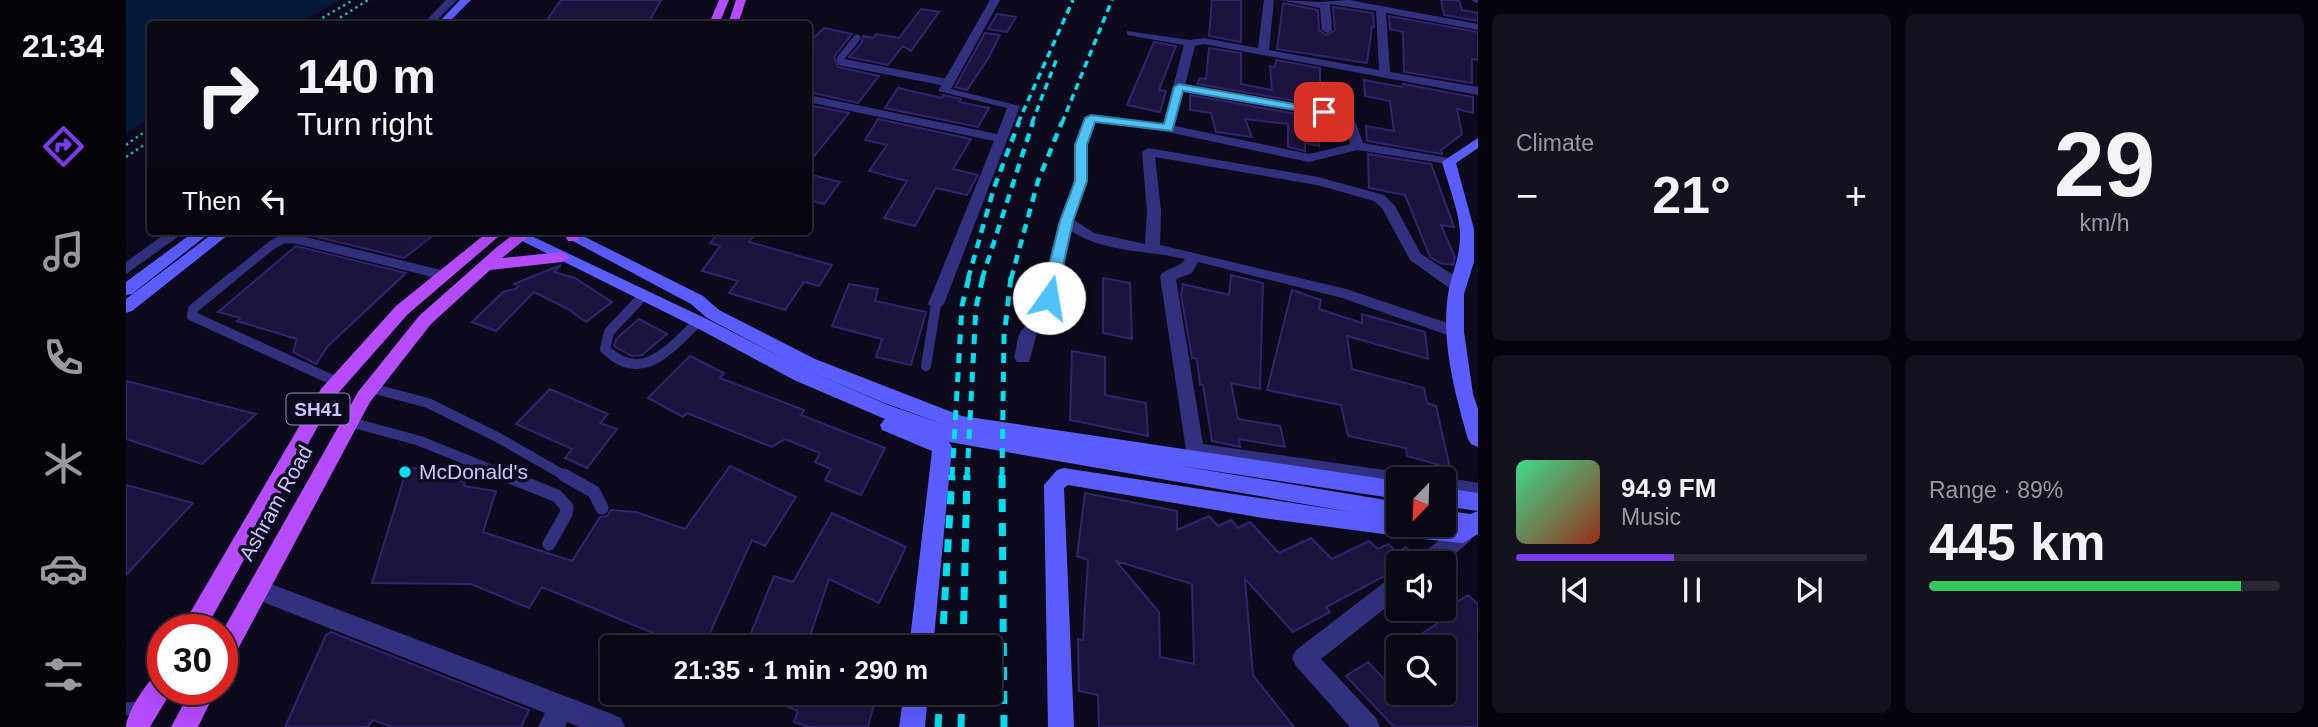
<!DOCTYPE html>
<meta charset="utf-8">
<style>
body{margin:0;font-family:Arial,sans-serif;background:#12111e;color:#f1f3f6;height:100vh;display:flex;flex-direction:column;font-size:26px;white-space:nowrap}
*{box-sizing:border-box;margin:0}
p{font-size:23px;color:#999aa0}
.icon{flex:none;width:38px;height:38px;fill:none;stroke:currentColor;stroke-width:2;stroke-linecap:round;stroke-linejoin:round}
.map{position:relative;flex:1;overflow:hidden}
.drawer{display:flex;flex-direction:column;gap:14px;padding:14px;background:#05040c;width:840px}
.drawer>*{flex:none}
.top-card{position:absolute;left:21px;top:21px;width:665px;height:214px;border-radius:7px;box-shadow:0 7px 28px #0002,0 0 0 2px #292934;background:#090815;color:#f1f3f6;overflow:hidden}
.needle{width:46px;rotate:203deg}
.controls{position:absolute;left:1260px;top:467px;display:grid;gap:14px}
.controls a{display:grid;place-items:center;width:70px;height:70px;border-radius:7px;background:#090815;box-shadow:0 7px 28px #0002,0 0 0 2px #292934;font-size:35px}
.speed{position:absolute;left:21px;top:614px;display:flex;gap:14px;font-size:35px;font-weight:700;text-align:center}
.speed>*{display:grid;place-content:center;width:91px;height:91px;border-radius:50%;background:#090815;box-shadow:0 7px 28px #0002,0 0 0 2px #292934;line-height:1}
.speed .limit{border:10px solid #d22;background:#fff;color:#111}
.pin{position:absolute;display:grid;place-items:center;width:60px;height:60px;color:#fff;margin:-30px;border-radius:14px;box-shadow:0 4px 10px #0006}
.me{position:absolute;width:77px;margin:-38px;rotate:13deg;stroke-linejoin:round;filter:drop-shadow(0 0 5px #0008)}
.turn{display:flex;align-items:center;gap:24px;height:147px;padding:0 35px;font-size:32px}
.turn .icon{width:91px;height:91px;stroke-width:2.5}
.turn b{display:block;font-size:49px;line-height:60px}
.then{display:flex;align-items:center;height:66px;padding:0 35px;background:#0003;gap:14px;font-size:26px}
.big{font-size:52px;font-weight:700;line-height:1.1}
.drawer .tile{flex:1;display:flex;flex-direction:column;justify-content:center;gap:10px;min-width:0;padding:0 24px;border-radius:10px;background:#12111e}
.drawer .dial{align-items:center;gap:0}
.dial b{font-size:91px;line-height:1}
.song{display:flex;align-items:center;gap:21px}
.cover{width:84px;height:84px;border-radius:10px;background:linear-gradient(135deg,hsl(150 70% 55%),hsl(10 70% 35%))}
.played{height:7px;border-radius:4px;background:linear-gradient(90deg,#7c3aed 45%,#292934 45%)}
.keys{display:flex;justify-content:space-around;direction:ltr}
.heat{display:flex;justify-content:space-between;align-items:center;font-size:38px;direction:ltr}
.charge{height:10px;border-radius:5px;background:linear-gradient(90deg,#34c759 89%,#292934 0)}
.drawer .tiles{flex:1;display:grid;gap:14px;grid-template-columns:repeat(2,1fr)}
.trip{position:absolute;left:474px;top:635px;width:402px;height:70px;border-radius:7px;background:#090815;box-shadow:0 7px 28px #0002,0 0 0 2px #292934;font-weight:700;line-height:70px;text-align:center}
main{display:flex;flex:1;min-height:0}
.tabs{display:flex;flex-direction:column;width:126px;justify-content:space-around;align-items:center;background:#040308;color:#999aa0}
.tabs .icon{width:49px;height:49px}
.tabs .selected{color:#7c3aed}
.tabs b{font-size:32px;color:#f1f3f6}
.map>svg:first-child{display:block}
.water{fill:#051a3a}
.building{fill:#1c143f;stroke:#31246d;stroke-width:2;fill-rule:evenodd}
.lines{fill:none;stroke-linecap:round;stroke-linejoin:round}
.path{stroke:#23b5a8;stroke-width:2.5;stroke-dasharray:2.5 3.5;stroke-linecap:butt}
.lane-far3{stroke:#32317f;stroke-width:7}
.lane-far2{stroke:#32317f;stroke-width:9}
.lane-far1{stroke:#32317f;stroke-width:10}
.lane{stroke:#32317f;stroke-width:13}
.street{fill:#32317f;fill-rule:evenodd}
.secondary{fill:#5c5dff;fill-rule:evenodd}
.primary{fill:#b74cff;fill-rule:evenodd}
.rail-far3{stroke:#00dff0;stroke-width:3.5;stroke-dasharray:7 5;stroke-linecap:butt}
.rail-far2{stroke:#00dff0;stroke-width:4.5;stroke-dasharray:9 7;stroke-linecap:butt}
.rail-far1{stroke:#00dff0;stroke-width:5;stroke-dasharray:10 9;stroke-linecap:butt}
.rail{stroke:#00dff0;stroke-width:7;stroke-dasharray:13 11;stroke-linecap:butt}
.route{fill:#4fc3f7;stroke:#337fa1;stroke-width:2}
.poi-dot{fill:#00dff0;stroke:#0c0a1c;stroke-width:2.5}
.labels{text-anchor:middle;stroke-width:7;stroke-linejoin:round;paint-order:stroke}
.shield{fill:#0c0a1c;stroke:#918dbb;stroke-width:2}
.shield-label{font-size:19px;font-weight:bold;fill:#cac5ff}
.poi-label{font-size:21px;fill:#cac5ff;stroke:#0c0a1c;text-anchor:start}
.street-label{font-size:21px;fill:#cac5ff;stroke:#0c0a1c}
</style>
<main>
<nav class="tabs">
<b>21:34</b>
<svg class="icon selected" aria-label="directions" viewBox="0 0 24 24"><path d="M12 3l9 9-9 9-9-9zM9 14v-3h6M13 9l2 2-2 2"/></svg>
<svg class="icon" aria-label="music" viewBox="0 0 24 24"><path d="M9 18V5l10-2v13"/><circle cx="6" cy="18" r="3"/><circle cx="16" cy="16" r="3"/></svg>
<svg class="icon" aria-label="phone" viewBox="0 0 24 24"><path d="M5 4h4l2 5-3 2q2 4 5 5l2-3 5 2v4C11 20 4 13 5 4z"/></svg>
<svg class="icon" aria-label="climate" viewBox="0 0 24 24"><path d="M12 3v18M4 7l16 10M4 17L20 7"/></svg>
<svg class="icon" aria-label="car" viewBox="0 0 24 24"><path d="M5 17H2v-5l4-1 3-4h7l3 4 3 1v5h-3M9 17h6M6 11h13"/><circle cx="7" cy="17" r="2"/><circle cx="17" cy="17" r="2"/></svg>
<svg class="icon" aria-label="filters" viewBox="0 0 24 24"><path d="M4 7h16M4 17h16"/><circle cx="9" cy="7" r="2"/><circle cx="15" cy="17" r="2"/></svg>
</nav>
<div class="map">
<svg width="1352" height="727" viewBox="0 0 1352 727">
<rect width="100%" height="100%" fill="#0c0a1c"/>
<path class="water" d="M0 0H214L172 24H24V118L0 134Z"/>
<path class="building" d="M435 0H535L522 24H418Z
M1086 0H1115V42L1083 36Z
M1315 0H1333L1336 10 1352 13V21L1318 15Z
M1157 3 1192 10 1193 30 1200 35 1209 30 1207 7 1247 13 1248 27 1246 26 1241 63 1151 49Z
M795 9 813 12 785 51 777 46 762 65 723 57 736 42 737 36 747 38 750 34 773 38Z
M871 14 890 17 881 32 862 29Z
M1263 16 1352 32V60L1346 59V83L1278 72 1277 32 1264 29Z
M698 28 726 34 708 57 712 67 753 76 732 103 682 92V43Z
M859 33 874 35 863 57 841 90 829 87Z
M1028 42 1050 46 1033 90 1040 91 1034 112 1001 105Z
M1083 48 1115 53V84L1146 90 1144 66 1149 67 1150 60 1194 68V105L1071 84 1074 78 1080 79Z
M1238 80 1276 87 1277 84 1347 97V113L1331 109 1336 134 1315 150 1316 154 1241 141 1240 126 1268 131 1264 101 1239 96Z
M772 88 816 98 817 95 835 99 833 102 863 108 852 127 759 108Z
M1064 95 1193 118V146L1179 143V151L1162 147V124L1119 119 1126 137 1090 132 1085 113 1064 110Z
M682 105 723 113 682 164Z
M752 119 845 139 827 169 852 175 841 195 810 188 789 226 758 218 781 181 743 171 761 145 739 140Z
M1242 154 1305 164 1328 227 1315 225 1329 257 1327 265 1314 263 1304 257 1279 195 1243 188Z
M682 174 714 182 698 204 682 200Z
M188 231H313L278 258 183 235Z
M594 231H631L623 242 706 265 693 286 678 282 659 310 603 293 612 281 576 271 594 246 584 243Z
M170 246 280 273 202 346 190 364 167 352 171 339 111 321 114 318 92 312Z
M435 265 428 272 449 278 486 302 460 322 442 309 408 292 370 331 346 322 377 292 389 289 393 286 388 284Z
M1105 275 1137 283 1134 389 1105 383 1112 419 1154 426 1159 447 1113 439 1114 447 1086 441 1077 385H1074L1071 359 1066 358 1055 295 1057 284 1103 295Z
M977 278 1004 283 1006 339 977 333Z
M723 284 752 289 749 301 800 312 785 365 750 357 756 339 706 326Z
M1166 290 1195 300 1193 309 1236 323V314L1299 332 1302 359 1221 336 1226 369 1298 388 1301 403 1310 406 1324 468 1281 456 1280 448 1222 436 1215 405 1141 390Z
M513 319 541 334 516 355 506 356 488 346 490 339Z
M946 351 979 357V395L1020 403 1022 436 944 420Z
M564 356 598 373 594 378 678 410 675 415 759 448 735 495 699 480 705 469 689 462 694 453 659 439 646 447 561 413 557 417 522 398Z
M0 381 130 414 76 464 0 439Z
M424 389 482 414 474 423 491 429 461 468 439 458 446 449 390 424Z
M604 466 670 497 639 546 626 540 577 648 546 638 544 640 416 587 403 608 345 584 246 583 281 468 307 469 325 475 328 480 339 482 338 486 370 491 357 532 446 561 474 517 481 516 485 510 510 512 559 529Z
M0 485 67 503 0 575Z
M959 493 1051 511V530L1083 516 1092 526 1105 520 1112 528 1124 522 1153 553 1185 538 1206 559 1243 541 1252 549 1262 544 1271 552 1280 547 1289 556 1288 560 1272 564V569L1200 607 1204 612 1167 632 1119 579 1127 675 1168 727H973L972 695 953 691 952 639 957 640 962 560 951 556ZM990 561 1066 584 1068 664 1034 657 1033 612Z
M706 513 780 547 753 603 703 579 680 648H619L648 576 667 582Z
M1342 595 1352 604V727H1268L1220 676 1242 662 1260 681 1272 673V693H1318V648H1274L1321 617 1315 612Z
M205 632 403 710 395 727H266L247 720 241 727H159L200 635Z
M629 693H751L742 727H683L668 722 672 711Z"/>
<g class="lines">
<path class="path" d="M186 24 227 0
M204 24 242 0
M0 145 24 128
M0 157 24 141"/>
<path class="lane-far3" d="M731 38 714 59 715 62 823 83"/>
<path class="lane-far2" d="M104 279 146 245 157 239H169L317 275"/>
<path class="lane-far1" d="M106 277 67 309 66 316 211 382
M517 296 483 332 479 349C516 385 543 349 572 322
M800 366 810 304
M245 388 302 403 373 438 441 477
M224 422 294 441 383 477"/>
<path class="lane" d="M379 475 431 496 441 507 440 514 423 544
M438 475 468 492 476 508
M0 709 19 708"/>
<path class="street" d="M320 0H331L307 24H297Z
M864 0H874L825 89 894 106 818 304 810 310 802 304 868 141 682 102V95L871 134 881 108 812 91Z
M1138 0H1148L1143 50 1253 70 1250 11 1204 4 1206 30 1201 33 1196 30 1194 8 1154 0 1194 2 1223 0 1352 24V30L1260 13 1264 72 1352 87V95L1078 44 1069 46 1059 85 1226 113 1237 143 1323 158 1328 159V165L1231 150 1183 162 1042 132 970 122 961 145 962 181 948 220 968 233 1019 244 1021 211 1016 152 1022 148 1192 177 1258 195 1269 206 1295 254 1338 282 1340 286 1338 290H1326L1284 260 1256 208 1248 201 1191 185 1029 157 1035 211 1034 245 1220 289 1336 328 1338 332 1330 338 1216 298 1072 262 1066 273 1050 279 1077 444 1272 472 1279 474 1282 480H1272V488L1061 457 1034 276C1040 267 1053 269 1059 259 1021 250 979 253 945 231L925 324 923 328 911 333 903 362H891L888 357C893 338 890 329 909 321L933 221 948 181 949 145 959 118 965 114 1037 124 1058 45 1001 35V31L1064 40 1078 38 1132 48ZM1057 91 1217 119 1224 144 1183 154 1049 126Z
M1346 0H1352V3L1348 2Z
M43 231H60L0 274V262Z
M1318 477 1352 483V501L1318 495V480H1312Z
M1337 525 1344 527 1348 534 1344 541 1317 564H1289L1292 557 1330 527Z
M1272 574V598L1195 659 1250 718 1254 727H1224L1170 666 1166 658 1170 650 1264 578Z
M132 579 486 714 495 718 499 727H454L441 722 439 727H412L419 713 124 597 121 590 124 583Z"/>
<path class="secondary" d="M334 0H345L321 24H311Z
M1352 138V148L1330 163 1348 229V262L1338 294V332L1347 394 1352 409V447L1345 444 1342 439C1329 394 1315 342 1322 294 1326 271 1335 257 1334 231 1332 208 1322 184 1316 162Z
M69 231H86L6 294 0 295V282Z
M90 231H107L6 311 0 313V299Z
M376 231H395L585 321 664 362 581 318 565 304 428 231H447L577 296 593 310 689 359 836 416 1272 481V499L1049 465 1272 502V525H1318V510L1344 514 1352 511 1318 506V488L1352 493V534L1337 543 1287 538 1137 518 942 485 938 488 948 727H922L918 485 931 470 938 468 1225 512 823 442 826 447 807 648H783L806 451 756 430 754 425 759 419 668 380 573 329ZM678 369 756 402 825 427 762 405Z
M778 693H802L799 727H773Z"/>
<path class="primary" d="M593 0H603L593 24H583Z
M610 0H620L612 24H602Z
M363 231H379L282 314 207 399 79 630H54L195 389 270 306Z
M392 231H409L376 258 436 252 444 257 436 262 364 270 305 324 244 402 104 664 96 668V632L232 392 293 316 371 247Z
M442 231H456L452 241H442L440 238Z
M37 670V690H46L24 727H0C0 713 24 675 37 670Z
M65 690H90L72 727H45Z"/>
<path class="rail-far3" d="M892 123 947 0
M906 123 931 58
M936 123 986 0"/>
<path class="rail-far2" d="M842 279 868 188 893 122
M856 279 907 122
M885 279 912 181 936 122"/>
<path class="rail-far1" d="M826 477 836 306 843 277
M841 477 850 307 857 277
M876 477 878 337 885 277"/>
<path class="rail" d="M876 475 878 727
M816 648 826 475
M837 648 841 475
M812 727 814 693
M835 727 836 693"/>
</g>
<path class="route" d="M1053 84 1198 109 1204 112 1198 115 1057 91 1046 131 969 122 961 145V181L947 221 930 298 923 303 917 301 915 298 934 221 949 181V145L959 118 965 115 1038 124 1048 87Z"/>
<circle class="poi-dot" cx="279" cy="472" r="7"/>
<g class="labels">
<rect class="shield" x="160.5" y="393.5" width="63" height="31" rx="5"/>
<g class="shield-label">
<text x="192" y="416">SH41</text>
</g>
<g class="poi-label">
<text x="293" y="479">McDonald's</text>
</g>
<g class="street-label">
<text transform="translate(150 503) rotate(-61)" y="7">Ashram Road</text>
</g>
</g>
</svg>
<div class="controls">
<a><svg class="needle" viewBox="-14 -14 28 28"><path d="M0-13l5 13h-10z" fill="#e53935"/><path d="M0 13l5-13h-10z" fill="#999aa0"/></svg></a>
<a><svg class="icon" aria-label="sound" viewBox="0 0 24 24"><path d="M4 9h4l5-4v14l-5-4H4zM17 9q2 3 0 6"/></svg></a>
<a><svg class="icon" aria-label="search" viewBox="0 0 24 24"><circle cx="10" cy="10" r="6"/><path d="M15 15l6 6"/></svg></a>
</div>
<div class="speed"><div class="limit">30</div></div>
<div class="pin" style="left:1198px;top:112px;background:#d93025"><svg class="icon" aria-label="arrive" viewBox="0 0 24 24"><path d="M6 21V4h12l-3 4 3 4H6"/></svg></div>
<svg class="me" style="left:923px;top:298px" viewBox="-20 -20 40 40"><circle r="19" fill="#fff"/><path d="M0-13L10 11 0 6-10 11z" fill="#4fc3f7"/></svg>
<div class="trip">21:35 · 1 min · 290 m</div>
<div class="top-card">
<div class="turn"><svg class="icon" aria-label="right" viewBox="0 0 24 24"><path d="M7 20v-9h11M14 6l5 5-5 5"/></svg><div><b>140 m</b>Turn right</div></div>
<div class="then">Then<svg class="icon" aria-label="left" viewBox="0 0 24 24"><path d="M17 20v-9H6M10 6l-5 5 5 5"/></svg></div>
</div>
</div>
<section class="drawer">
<div class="tiles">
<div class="tile"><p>Climate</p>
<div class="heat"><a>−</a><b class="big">21°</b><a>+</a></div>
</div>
<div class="tile dial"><b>29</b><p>km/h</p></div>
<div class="tile">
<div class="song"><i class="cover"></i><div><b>94.9 FM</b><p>Music</p></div></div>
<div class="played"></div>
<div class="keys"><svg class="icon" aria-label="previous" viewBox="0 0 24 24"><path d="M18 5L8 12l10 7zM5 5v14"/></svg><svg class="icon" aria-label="pause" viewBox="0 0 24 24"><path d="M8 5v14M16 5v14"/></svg><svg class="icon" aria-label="next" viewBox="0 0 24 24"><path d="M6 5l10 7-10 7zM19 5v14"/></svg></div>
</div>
<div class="tile"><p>Range · 89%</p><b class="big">445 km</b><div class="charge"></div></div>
</div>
</section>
</main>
